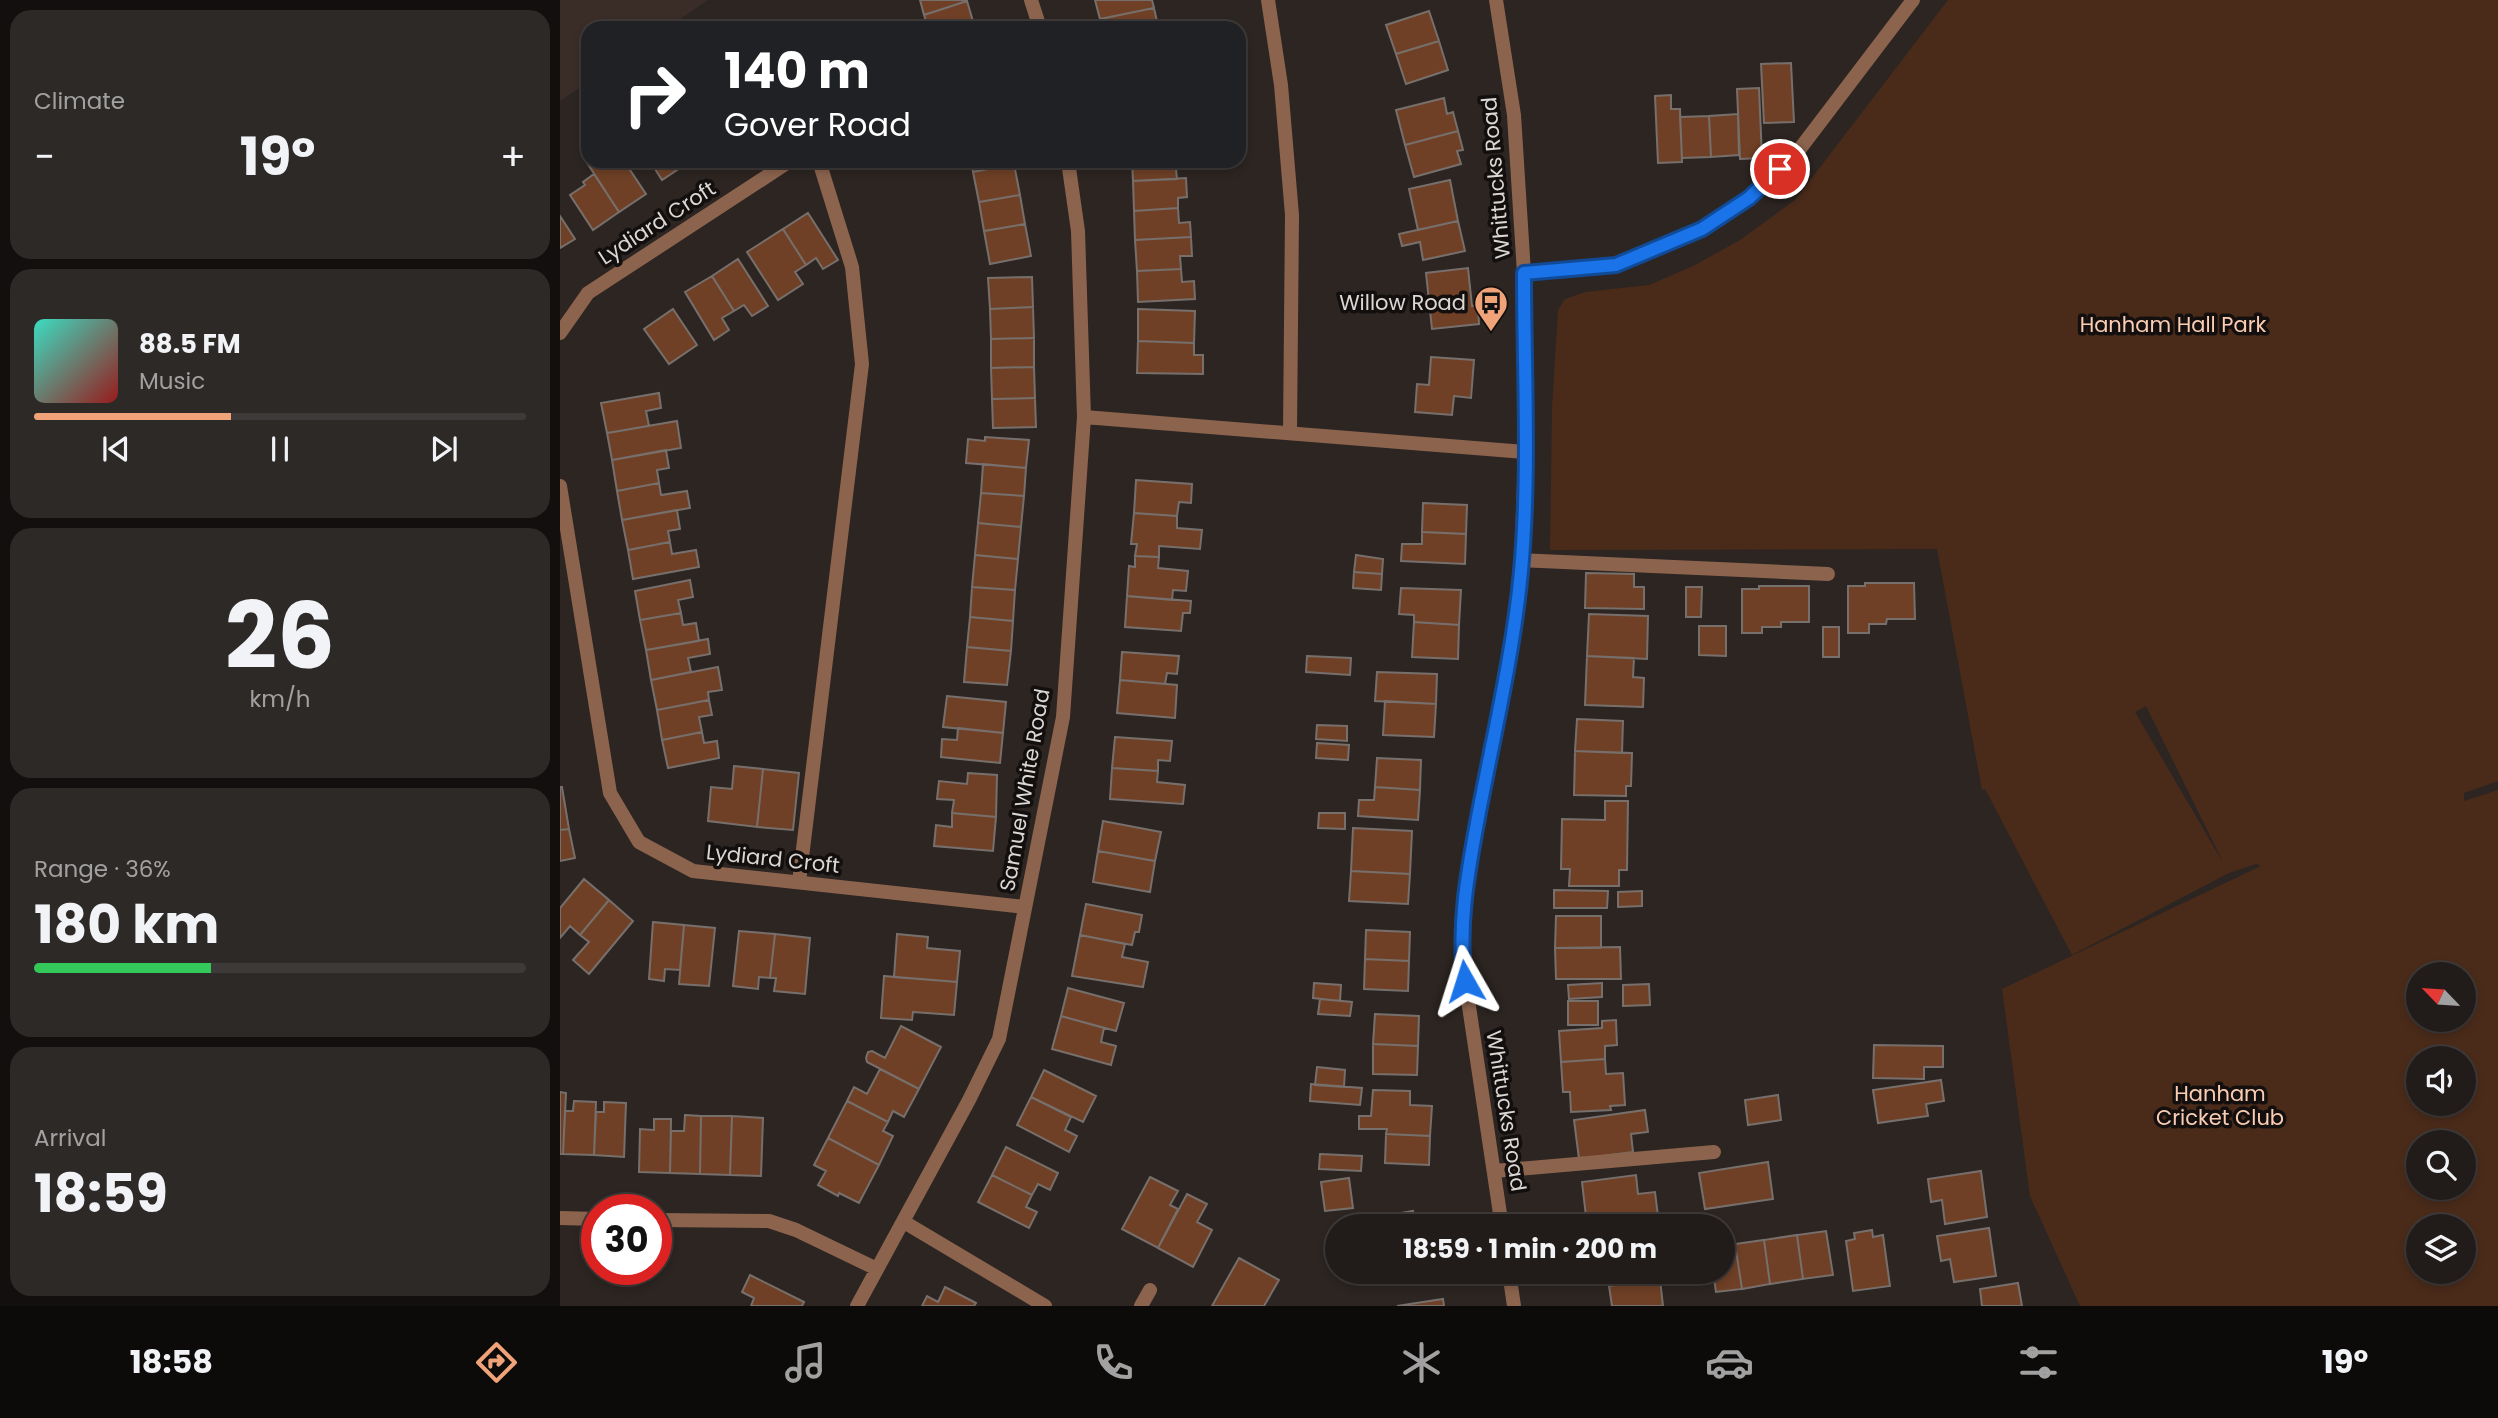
<!DOCTYPE html>
<meta charset="utf-8">
<style>
body{margin:0;font-family:Poppins,sans-serif;background:#2d2927;color:#f1f3f6;height:100vh;display:flex;flex-direction:column;font-size:26px;white-space:nowrap}
*{box-sizing:border-box;margin:0}
p{font-size:23px;color:#a2a1a2}
.icon{flex:none;width:38px;height:38px;fill:none;stroke:currentColor;stroke-width:2;stroke-linecap:round;stroke-linejoin:round}
.map{position:relative;flex:1;overflow:hidden}
.details{display:flex;flex-direction:column;gap:10px;padding:10px;background:#120f0e;width:560px}
.details>*{flex:none}
.hud{position:absolute;left:21px;top:21px;width:665px;height:147px;border-radius:21px;box-shadow:0 4px 10px #0003,0 0 0 2px #3e3a39;background:#202124;color:#fff;overflow:hidden}
.needle{width:46px;rotate:295deg}
.tools{position:absolute;left:1846px;top:962px;display:grid;gap:14px}
.tools a{display:grid;place-items:center;width:70px;height:70px;border-radius:50%;background:#211c1a;box-shadow:0 4px 10px #0003,0 0 0 2px #3e3a39;font-size:35px}
.speed{position:absolute;left:21px;top:1194px;display:flex;gap:14px;font-size:35px;font-weight:700;text-align:center}
.speed>*{display:grid;place-content:center;width:91px;height:91px;border-radius:50%;background:#211c1a;box-shadow:0 4px 10px #0003,0 0 0 2px #3e3a39;line-height:1}
.speed .limit{border:10px solid #d22;background:#fff;color:#111}
.pin{position:absolute;display:grid;place-items:center;width:60px;height:60px;color:#fff;margin:-30px;border:4px solid #fff;border-radius:50%;box-shadow:0 2px 7px #0007}
.me{position:absolute;width:77px;margin:-38px;rotate:354deg;stroke-linejoin:round;filter:drop-shadow(0 0 5px #0008)}
.turn{display:flex;align-items:center;gap:24px;height:147px;padding:0 28px;font-size:32px}
.turn .icon{width:91px;height:91px;stroke-width:2.5}
.turn b{display:block;font-size:49px;line-height:60px}
.big{font-size:52px;font-weight:700;line-height:1.1}
.details .card{flex:1;display:flex;flex-direction:column;justify-content:center;gap:10px;min-width:0;padding:0 24px;border-radius:21px;background:#2d2927}
.details .dial{align-items:center;gap:0}
.dial b{font-size:91px;line-height:1}
.song{display:flex;align-items:center;gap:21px}
.cover{width:84px;height:84px;border-radius:10px;background:linear-gradient(135deg,hsl(170 70% 55%),hsl(0 70% 35%))}
.played{height:7px;border-radius:4px;background:linear-gradient(90deg,#f0a378 40%,#3e3a39 40%)}
.keys{display:flex;justify-content:space-around;direction:ltr}
.heat{display:flex;justify-content:space-between;align-items:center;font-size:38px;direction:ltr}
.charge{height:10px;border-radius:5px;background:linear-gradient(90deg,#34c759 36%,#3e3a39 0)}
.trip{position:absolute;left:765px;top:1214px;width:410px;height:70px;border-radius:35px;background:#211c1a;box-shadow:0 4px 10px #0003,0 0 0 2px #3e3a39;font-weight:700;line-height:70px;text-align:center}
.dock{display:flex;height:112px;justify-content:space-around;align-items:center;background:#0d0b0a;color:#a2a1a2}
.dock .icon{width:49px;height:49px}
.dock .selected{color:#f0a378}
.dock b{font-size:32px;color:#f1f3f6}
main{display:flex;flex:1;min-height:0}
.map>svg:first-child{display:block}
.built{fill:#3a2d28}
.green{fill:#4a2b1a;fill-rule:evenodd}
.building{fill:#6f4026;stroke:#776f6b;stroke-width:2}
.lines{fill:none;stroke-linecap:round;stroke-linejoin:round}
.lane{stroke:#8c644e;stroke-width:14}
.street{stroke:#8c644e;stroke-width:14}
.route-casing{stroke:#114b97;stroke-width:18}
.route{stroke:#1a73e8;stroke-width:12}
.labels{text-anchor:middle;stroke-width:7;stroke-linejoin:round;paint-order:stroke}
.street-label{font-size:21px;fill:#dbd7d4;stroke:#120f0e}
.poi-label{font-size:21px;fill:#dbd7d4;stroke:#120f0e;text-anchor:end}
.park-label{font-size:21px;fill:#fbccb2;stroke:#120f0e}
</style>
<main>
<section class="details">
<div class="card"><p>Climate</p>
<div class="heat"><a>−</a><b class="big">19°</b><a>+</a></div>
</div>
<div class="card">
<div class="song"><i class="cover"></i><div><b>88.5 FM</b><p>Music</p></div></div>
<div class="played"></div>
<div class="keys"><svg class="icon" aria-label="previous" viewBox="0 0 24 24"><path d="M18 5L8 12l10 7zM5 5v14"/></svg><svg class="icon" aria-label="pause" viewBox="0 0 24 24"><path d="M8 5v14M16 5v14"/></svg><svg class="icon" aria-label="next" viewBox="0 0 24 24"><path d="M6 5l10 7-10 7zM19 5v14"/></svg></div>
</div>
<div class="card dial"><b>26</b><p>km/h</p></div>
<div class="card"><p>Range · 36%</p><b class="big">180 km</b><div class="charge"></div></div>
<div class="card"><p>Arrival</p><b class="big">18:59</b></div>
</section>
<div class="map">
<svg width="1938" height="1306" viewBox="0 0 1938 1306">
<rect width="100%" height="100%" fill="#2c2522"/>
<path class="built" d="M0 0H148L107 28H28V82L0 101Z"/>
<path class="green" d="M1388 0H1938V781L1904 793V801L1938 790V1306H1520L1470 1196 1442 989 1701 866 1696 864 1669 873 1512 955 1425 789 1422 790 1377 549 990 550 992 409 998 310 1005 299 1025 292 1089 285 1133 266 1180 240 1235 200ZM1586 706 1662 860V861L1575 712ZM1858 975H1904V1020H1858ZM1858 1059H1904V1104H1858ZM1858 1143H1904V1188H1858ZM1858 1227H1904V1272H1858Z"/>
<path class="building" d="M360 0H407V1L364 15Z
M535 0H592L594 8 540 19Z
M407 1 415 28H368L364 15Z
M594 8 598 26 542 28 540 19Z
M869 11 879 41 836 54 826 25Z
M879 41 888 70 846 84 836 54Z
M1231 63 1234 122 1204 123 1201 64Z
M1199 88 1202 158 1180 159 1177 89Z
M1111 95V109H1120L1122 162 1098 163 1095 96Z
M884 98 887 114 893 112 898 131 845 145 836 110Z
M1178 114 1179 155 1151 157 1149 116Z
M1149 116 1151 157 1122 158 1120 117Z
M898 131 903 150 897 151 901 164 854 177 845 145Z
M28 151V161H64L86 194 59 212 22 155Z
M90 161H129V162L102 180Z
M411 161H454V164L413 172Z
M572 161H627V168L616 169 617 179 573 181Z
M454 164 460 195 419 202 413 172Z
M34 174 59 212 33 230 10 195 25 185 23 182Z
M626 178 627 197 618 198V208L574 211 573 181Z
M890 180 898 221 858 230 849 189Z
M460 195 465 224 424 231 419 202Z
M618 208 619 223 630 222 631 237 575 240 574 211Z
M248 213 278 260 263 269 256 258 246 265 223 229Z
M0 216 15 239 0 248Z
M898 221 905 251 863 260 860 242 842 246 839 234Z
M465 224 471 256 430 264 424 231Z
M223 229 246 265 235 272 243 284 218 300 187 252Z
M631 237 632 256H620L621 269 577 271 575 240Z
M178 259 208 306 192 316 184 305 174 311 152 276Z
M908 268 912 306 918 305 919 324 872 329 866 273Z
M621 269 622 282 634 281 635 299 578 302 577 271Z
M152 276 174 311 162 318 169 330 154 340 125 292Z
M472 277 473 307 430 309 428 278Z
M473 307 474 338 431 339 430 309Z
M113 309 137 345 109 364 84 329Z
M578 309 635 311 634 343 578 341Z
M474 338V367L431 368V339Z
M578 341 634 343V355H643V374L577 373Z
M871 357 914 360 911 398 894 396 892 415 855 412 857 384 869 385Z
M474 367 475 398 432 399 431 368Z
M99 393 101 408 86 411 89 426 47 433 41 403Z
M475 398 476 427 433 428 432 399Z
M117 421 121 448 52 460 47 433Z
M425 437 469 440 466 468 406 463 408 439 425 441Z
M106 450 109 468 97 470 99 483 57 491 52 460Z
M423 464 466 468 464 496 421 493Z
M576 480 632 484 631 503 619 502 617 516 574 513Z
M99 483 101 495 127 491 130 508 62 520 57 491Z
M421 493 464 496 461 527 418 523Z
M863 503 907 505 906 534 862 532Z
M117 510 120 529 108 531 110 542 68 550 62 520Z
M574 513 617 516V528L642 530 640 549 599 546V557L575 556 577 544H571Z
M418 523 461 527 458 559 415 555Z
M862 532 906 534 905 564 841 561 842 544H862Z
M110 542 112 554 136 550 139 567 73 579 68 550Z
M415 555 458 559 455 590 412 587Z
M796 555 823 559 822 574 794 572Z
M575 556 599 557 598 568 628 571 626 591 613 590 612 600 567 596 569 566 575 567Z
M794 572 822 574 821 590 793 588Z
M1026 573 1074 574V587H1084V609L1025 608Z
M130 580 133 597 118 600 121 613 80 620 75 591Z
M1305 583H1354L1355 619H1327L1326 624H1309V633H1288V586H1305Z
M1199 586H1249V622H1221V627H1202V633H1182V589H1199Z
M412 587 455 590 453 621 410 617Z
M1126 587H1142L1141 617H1126Z
M841 588 901 590 899 625 854 622V615L839 614Z
M567 596 631 601 630 613H623L621 631 565 627Z
M121 613 123 625 136 623 139 641 86 650 80 620Z
M1029 614 1088 616 1087 659 1027 656Z
M410 617 453 621 451 651 407 647Z
M854 622 899 625 898 659 852 657Z
M1139 626H1166V656L1139 655Z
M1263 627H1279V657H1263Z
M148 639 150 654 128 658 131 672 91 680 86 650Z
M407 647 451 651 447 685 404 682Z
M562 652 619 656 617 674 607 673 605 684 560 680Z
M747 656 791 658 790 675 746 672Z
M1027 656 1074 658 1073 677 1084 678 1083 707 1025 705Z
M158 667 162 690 148 692 149 700 97 710 91 680Z
M817 672 877 674 876 704 815 701Z
M560 680 617 685 615 718 557 713Z
M387 696 446 702 443 733 383 727Z
M149 700 152 715 139 717 142 732 102 740 97 710Z
M825 701 876 704 874 737 823 735Z
M1017 719 1063 721 1062 753 1015 751Z
M757 725 787 726V741L756 739Z
M398 728 443 733 440 763 381 757 382 739 397 740Z
M142 732 144 743 157 741 159 758 108 768 102 740Z
M555 737 612 741 610 761 598 760V771L552 768Z
M757 743 789 745 788 760 756 758Z
M1015 751 1072 753 1071 786H1066V796L1014 795Z
M817 758 861 760 860 790 815 787Z
M174 766 203 769 197 827 148 821 151 787 172 789Z
M552 768 598 771 597 782 625 785 623 804 550 799Z
M203 769 239 773 233 830 197 827Z
M408 773 437 775 436 817 392 813 394 800 377 799 379 781 407 784Z
M0 787H2L9 829 0 830Z
M815 787 860 790 858 820 798 816 799 800H814Z
M1045 801H1068L1067 870H1059V886H1009L1010 869H1001L1002 819 1045 820Z
M392 813 436 817 433 851 374 846 376 825 392 827Z
M759 813H785V829L758 828Z
M543 821 601 832 595 861 538 851Z
M793 828 852 831 850 874 791 871Z
M9 829 15 858 0 861V830Z
M538 851 595 861 590 892 533 882Z
M791 871 850 874 848 904 789 901Z
M24 879 49 900 20 935 10 926 0 938V908Z
M994 890 1048 891 1047 908H994Z
M1082 891V906L1058 907V892Z
M49 900 73 921 29 974 13 960 29 942 20 935Z
M526 904 582 915 579 932H575L572 945 520 935Z
M996 916H1041V948H995Z
M93 922 124 925 120 970 105 969 104 981 89 979Z
M124 925 155 928 149 986 119 984Z
M806 930 850 932 849 961 805 959Z
M179 931 215 934 210 978 199 977 198 989 173 986Z
M215 934 250 938 245 994 214 991 216 978H210Z
M337 934 368 937 367 948 400 951 397 982 334 977Z
M520 935 565 944 562 957 588 962 583 987 512 976Z
M1060 947 1061 979H996L995 948Z
M805 959 849 961 848 991 804 989Z
M324 976 397 982 394 1015 353 1012 352 1020 321 1018Z
M754 983 781 985 780 1001 753 998Z
M1042 983V997L1009 999 1008 985Z
M1089 984 1090 1005 1063 1006V985Z
M508 988 564 1003 556 1031 501 1016Z
M760 999 792 1002 790 1016 758 1014Z
M1008 1001H1038V1025H1008Z
M815 1014 859 1016 858 1046 813 1044Z
M501 1016 544 1028 541 1042 556 1046 551 1065 492 1049Z
M1056 1020 1057 1045 1045 1046V1059L1001 1062 999 1031 1042 1028V1021Z
M341 1026 381 1047 359 1089 307 1062 306 1058 308 1052 312 1051 325 1058Z
M813 1044 858 1046 857 1075 813 1074Z
M1314 1045 1383 1046V1067H1364V1079L1313 1078Z
M1045 1059 1046 1074 1063 1073 1065 1105 1050 1106 1051 1110 1011 1112 1010 1092H1003L1001 1062Z
M757 1067 785 1070 784 1087 755 1085Z
M320 1069 359 1089 344 1117 333 1111 328 1122 287 1101 294 1087 307 1094Z
M484 1070 536 1096 523 1122 471 1097Z
M1381 1080 1384 1101 1366 1104 1368 1116 1318 1123 1313 1090Z
M751 1084 802 1088 800 1105 750 1101Z
M813 1090 850 1091V1105L872 1106 870 1136 826 1134 827 1129H799V1116H811Z
M0 1092 6 1093 3 1154H0Z
M1218 1095 1221 1120 1188 1125 1185 1100Z
M471 1097 511 1117 505 1130 517 1136 509 1152 457 1125Z
M14 1101 36 1102 34 1155 3 1154 5 1111H13Z
M287 1101 328 1122 323 1131 333 1136 319 1165 268 1138Z
M44 1102 66 1103 64 1157 34 1155 36 1112H44Z
M1085 1110 1088 1132 1071 1134 1073 1152 1019 1159 1014 1120Z
M125 1115 141 1116 140 1174 110 1173 111 1131H124Z
M141 1116H172L170 1175 140 1174Z
M172 1116 203 1118 201 1176 170 1175Z
M94 1119H111L110 1173 79 1172 80 1129 94 1130Z
M826 1134 870 1136 869 1165 825 1163Z
M268 1138 319 1165 299 1203 279 1193 278 1196 258 1185 266 1171 254 1165Z
M446 1147 498 1173 490 1190 478 1184 472 1195 432 1175Z
M760 1154 802 1156 801 1171 759 1169Z
M1208 1162 1213 1199 1145 1209 1139 1173Z
M1421 1171 1427 1217 1385 1224 1382 1200 1371 1202 1368 1179Z
M432 1175 472 1195 466 1207 477 1212 469 1228 418 1202Z
M1076 1175 1078 1194 1095 1192 1098 1216 1027 1225 1022 1182Z
M590 1177 618 1191 610 1205 618 1209 598 1248 562 1229Z
M789 1178 793 1208 765 1211 761 1182Z
M627 1194 647 1204 637 1222 652 1230 633 1267 598 1248Z
M853 1211 856 1227H789L788 1222Z
M1429 1228 1436 1276 1394 1282 1390 1259 1381 1261 1377 1236Z
M1312 1230 1313 1237 1323 1235 1330 1286 1293 1291 1286 1241 1295 1239 1294 1233Z
M1266 1231 1273 1275 1243 1279 1237 1235Z
M1237 1235 1243 1279 1210 1284 1204 1240Z
M1204 1240 1210 1284 1182 1289 1175 1244Z
M1175 1244 1182 1289 1156 1292 1153 1272H1162V1246Z
M679 1258 719 1280 704 1306H652Z
M795 1272H864V1273L797 1284Z
M1049 1272H1099L1050 1279Z
M190 1275 244 1302 242 1306H191L194 1298 182 1292Z
M1100 1279 1103 1306H1052L1049 1286Z
M1458 1283 1462 1306H1422L1420 1289Z
M385 1287 416 1303 414 1306H362L367 1296 378 1302Z
M883 1299 884 1306H837Z"/>
<g class="lines">
<path class="lane" d="M708 0 721 85 732 215 730 432
M961 560 1268 574
M239 882 302 364 292 267 259 161
M934 1171 1154 1152"/>
<path class="street" d="M471 0 480 28
M936 0 954 115 964 273 965 452 961 571 948 660 910 861 901 953 942 1227
M964 273 1056 265 1142 229 1189 199 1236 154 1353 0
M0 333 28 293 230 161
M524 417 965 452
M0 486 50 793 79 842 133 871 465 907
M0 1218 37 1219
M96 1220 209 1221 236 1230 317 1269
M344 1222 485 1306
M949 1272 954 1306
M297 1306 409 1100 439 1039 503 717 524 417 518 231 508 161
M581 1306 590 1290"/>
</g>
<g class="lines">
<g class="route-casing">
<path id="route" d="M905 981C897 925 909 866 919 812 934 734 954 649 961 571 970 472 964 372 964 273L1056 265 1142 229 1189 198 1220 169"/>
</g>
<use href="#route" class="route"/>
</g>
<defs>
<g id="bus-pin" transform="scale(1.75)"><path d="M0 17L-7.5 6A9.5 9.5 0 1 1 7.5 6Z" fill="#f0a378" stroke="#120f0e"/><path d="M-5-6H5V4H4V6H2V4H-2V6H-4V4H-5ZM-3.5-4V0h7V-4ZM-3.5 1.2v1.5H-2V1.2ZM2 1.2v1.5H3.5V1.2Z" fill="#111"/></g>
</defs>
<g fill-rule="evenodd">
<use href="#bus-pin" x="931" y="303"/>
</g>
<g class="labels">
<g class="street-label">
<text transform="translate(936 178) rotate(-95)" y="7">Whittucks Road</text>
<text transform="translate(97 223) rotate(-33)" y="7">Lydiard Croft</text>
<text transform="translate(465 790) rotate(-80)" y="7">Samuel White Road</text>
<text transform="translate(213 859) rotate(6)" y="7">Lydiard Croft</text>
<text transform="translate(946 1111) rotate(81)" y="7">Whittucks Road</text>
</g>
<g class="poi-label">
<text x="906" y="310">Willow Road</text>
</g>
<g class="park-label">
<text x="1613" y="332">Hanham Hall Park</text>
<text x="1660" y="1101">Hanham<tspan x="1660" dy="24">Cricket Club</tspan></text>
</g>
</g>
</svg>
<div class="tools">
<a><svg class="needle" viewBox="-14 -14 28 28"><path d="M0-13l5 13h-10z" fill="#e53935"/><path d="M0 13l5-13h-10z" fill="#a2a1a2"/></svg></a>
<a><svg class="icon" aria-label="sound" viewBox="0 0 24 24"><path d="M4 9h4l5-4v14l-5-4H4zM17 9q2 3 0 6"/></svg></a>
<a><svg class="icon" aria-label="search" viewBox="0 0 24 24"><circle cx="10" cy="10" r="6"/><path d="M15 15l6 6"/></svg></a>
<a><svg class="icon" aria-label="layers" viewBox="0 0 24 24"><path d="M12 4l9 5-9 5-9-5zM3 14l9 5 9-5"/></svg></a>
</div>
<div class="speed"><div class="limit">30</div></div>
<div class="pin" style="left:1220px;top:169px;background:#d93025"><svg class="icon" aria-label="arrive" viewBox="0 0 24 24"><path d="M6 21V4h12l-3 4 3 4H6"/></svg></div>
<svg class="me" style="left:905px;top:981px" viewBox="-20 -20 40 40"><path d="M0-17L14 15 0 8-14 15z" fill="#1a73e8" stroke="#fff" stroke-width="4"/></svg>
<div class="trip">18:59 · 1 min · 200 m</div>
<div class="hud">
<div class="turn"><svg class="icon" aria-label="right" viewBox="0 0 24 24"><path d="M7 20v-9h11M14 6l5 5-5 5"/></svg><div><b>140 m</b>Gover Road</div></div>
</div>
</div>
</main>
<nav class="dock">
<b>18:58</b>
<svg class="icon selected" aria-label="directions" viewBox="0 0 24 24"><path d="M12 3l9 9-9 9-9-9zM9 14v-3h6M13 9l2 2-2 2"/></svg>
<svg class="icon" aria-label="music" viewBox="0 0 24 24"><path d="M9 18V5l10-2v13"/><circle cx="6" cy="18" r="3"/><circle cx="16" cy="16" r="3"/></svg>
<svg class="icon" aria-label="phone" viewBox="0 0 24 24"><path d="M5 4h4l2 5-3 2q2 4 5 5l2-3 5 2v4C11 20 4 13 5 4z"/></svg>
<svg class="icon" aria-label="climate" viewBox="0 0 24 24"><path d="M12 3v18M4 7l16 10M4 17L20 7"/></svg>
<svg class="icon" aria-label="car" viewBox="0 0 24 24"><path d="M5 17H2v-5l4-1 3-4h7l3 4 3 1v5h-3M9 17h6M6 11h13"/><circle cx="7" cy="17" r="2"/><circle cx="17" cy="17" r="2"/></svg>
<svg class="icon" aria-label="filters" viewBox="0 0 24 24"><path d="M4 7h16M4 17h16"/><circle cx="9" cy="7" r="2"/><circle cx="15" cy="17" r="2"/></svg>
<b>19°</b>
</nav>
